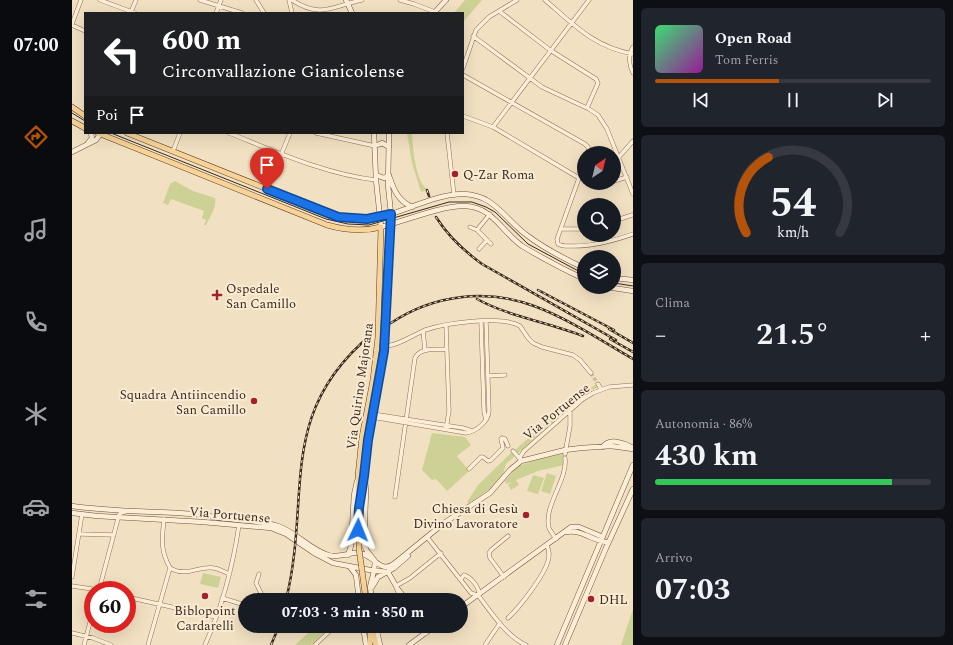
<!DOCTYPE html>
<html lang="it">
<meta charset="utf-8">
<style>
body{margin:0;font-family:Spectral,serif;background:#20242c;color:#f1f3f6;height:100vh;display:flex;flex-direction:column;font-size:15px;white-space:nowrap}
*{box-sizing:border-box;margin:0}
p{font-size:13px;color:#9ea1a6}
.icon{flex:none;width:22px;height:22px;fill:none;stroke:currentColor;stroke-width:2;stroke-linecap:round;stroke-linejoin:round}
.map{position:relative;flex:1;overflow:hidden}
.sheet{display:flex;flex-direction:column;gap:8px;padding:8px;background:#0d0f14;width:320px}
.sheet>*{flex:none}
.hud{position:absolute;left:12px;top:12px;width:380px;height:122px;border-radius:0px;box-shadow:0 4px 16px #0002;background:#202124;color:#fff;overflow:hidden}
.needle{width:26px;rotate:35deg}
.buttons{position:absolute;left:505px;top:146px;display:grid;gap:8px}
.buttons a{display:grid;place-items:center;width:44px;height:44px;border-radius:50%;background:#171b24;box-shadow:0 4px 16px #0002;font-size:20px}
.speed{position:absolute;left:12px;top:581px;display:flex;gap:8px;font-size:20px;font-weight:700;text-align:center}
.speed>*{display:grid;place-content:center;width:52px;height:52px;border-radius:50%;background:#171b24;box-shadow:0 4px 16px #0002;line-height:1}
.speed .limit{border:6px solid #d22;background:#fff;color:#111}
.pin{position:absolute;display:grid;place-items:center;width:34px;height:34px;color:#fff;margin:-41px -17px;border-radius:50% 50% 50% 0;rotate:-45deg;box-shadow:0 0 4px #0007}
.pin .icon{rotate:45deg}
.me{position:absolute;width:44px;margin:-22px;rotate:2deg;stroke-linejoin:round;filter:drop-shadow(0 0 3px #0008)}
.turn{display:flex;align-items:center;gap:14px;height:84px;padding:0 12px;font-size:18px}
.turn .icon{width:52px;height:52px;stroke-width:2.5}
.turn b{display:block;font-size:28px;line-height:34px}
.then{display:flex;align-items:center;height:38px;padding:0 12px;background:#0003;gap:8px;font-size:15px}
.big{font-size:30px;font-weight:700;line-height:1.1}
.sheet .tile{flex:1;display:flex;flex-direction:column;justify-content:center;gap:6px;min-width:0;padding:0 14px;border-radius:6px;background:#20242c}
.sheet .dial{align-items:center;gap:0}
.dial svg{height:104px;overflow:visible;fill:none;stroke:#363941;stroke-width:7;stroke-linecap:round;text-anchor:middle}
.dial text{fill:#f1f3f6;stroke:none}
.song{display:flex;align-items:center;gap:12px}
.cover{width:48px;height:48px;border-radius:6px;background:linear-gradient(135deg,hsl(140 70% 55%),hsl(300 70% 35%))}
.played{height:4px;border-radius:2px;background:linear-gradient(90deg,#b45309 45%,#363941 45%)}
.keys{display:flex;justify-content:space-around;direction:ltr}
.heat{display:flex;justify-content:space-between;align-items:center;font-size:22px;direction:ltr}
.charge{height:6px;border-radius:3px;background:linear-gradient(90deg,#34c759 86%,#363941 0)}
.trip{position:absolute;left:166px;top:593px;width:230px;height:40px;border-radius:20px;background:#171b24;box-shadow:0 4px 16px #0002;font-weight:700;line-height:40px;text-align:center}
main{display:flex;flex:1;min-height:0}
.menu{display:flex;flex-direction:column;width:72px;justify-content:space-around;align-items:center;background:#090b0e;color:#9ea1a6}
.menu .icon{width:28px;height:28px}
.menu .on{color:#b45309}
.menu b{font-size:18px;color:#f1f3f6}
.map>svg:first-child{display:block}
.green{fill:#ced195}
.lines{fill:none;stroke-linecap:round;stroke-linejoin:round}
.street-tunnel{stroke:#cebca1;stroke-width:3.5;stroke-dasharray:3.5 2;stroke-linecap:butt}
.street-casing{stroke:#8e7057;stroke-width:4.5}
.secondary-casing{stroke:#70513b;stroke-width:5.5}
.primary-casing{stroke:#5b3f2c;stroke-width:6}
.street{stroke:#fceed6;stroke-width:3.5}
.secondary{stroke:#fceed6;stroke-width:4.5}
.primary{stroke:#f8d397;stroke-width:5}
.tram{stroke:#3c2a1d;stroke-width:1}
.rail-casing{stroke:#3c2a1d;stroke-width:2.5}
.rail{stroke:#f8ebd3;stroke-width:1;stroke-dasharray:3;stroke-linecap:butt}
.primary-bridge-casing{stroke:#5b3f2c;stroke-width:6;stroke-linecap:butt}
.primary-bridge{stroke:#f8d397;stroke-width:5}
.route-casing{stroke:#114b97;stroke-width:10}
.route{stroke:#1a73e8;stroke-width:7}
.poi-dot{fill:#a2222c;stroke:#f8ebd3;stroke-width:1.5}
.labels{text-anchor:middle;stroke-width:4;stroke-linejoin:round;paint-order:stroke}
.poi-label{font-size:13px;fill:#3c2a1d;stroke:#f8ebd3;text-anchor:start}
.street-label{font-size:13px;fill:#3c2a1d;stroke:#f8ebd3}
</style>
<main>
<nav class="menu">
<b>07:00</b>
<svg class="icon on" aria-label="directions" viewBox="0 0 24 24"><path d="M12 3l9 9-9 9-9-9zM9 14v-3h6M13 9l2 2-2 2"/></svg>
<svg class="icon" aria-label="music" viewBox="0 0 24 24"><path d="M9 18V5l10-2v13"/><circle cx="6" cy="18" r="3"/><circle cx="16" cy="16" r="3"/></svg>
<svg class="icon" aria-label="phone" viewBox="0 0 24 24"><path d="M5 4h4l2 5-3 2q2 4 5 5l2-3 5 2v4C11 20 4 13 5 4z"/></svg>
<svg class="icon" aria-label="climate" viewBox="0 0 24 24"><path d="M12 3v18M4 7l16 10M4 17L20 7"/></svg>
<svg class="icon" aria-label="car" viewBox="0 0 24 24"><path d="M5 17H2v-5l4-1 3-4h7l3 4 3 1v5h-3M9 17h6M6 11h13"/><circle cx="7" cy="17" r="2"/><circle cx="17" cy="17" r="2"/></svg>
<svg class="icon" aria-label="filters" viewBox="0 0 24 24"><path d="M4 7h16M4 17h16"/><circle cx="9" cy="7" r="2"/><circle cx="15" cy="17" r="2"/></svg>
</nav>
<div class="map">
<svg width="561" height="645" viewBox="0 0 561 645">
<rect width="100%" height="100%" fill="#f2e0c2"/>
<path class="green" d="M393 0H410L392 21 391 13H382Z
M335 133H340C341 147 343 182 356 190L349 192 340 163Z
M103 181 121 191 143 198C145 207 138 217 134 225H132L134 220 130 218 132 211 99 199 96 205 91 203 88 211 98 184Z
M525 384 526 387 515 392 509 397 446 453 443 450 504 396Z
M360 433 393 437 399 445 385 456 397 471 375 491 364 479 360 480 350 470Z
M440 452 443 456 434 464 431 474 417 490 397 503 395 502 406 485Z
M491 454 492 465 466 471 444 480 447 485 439 490 436 485 439 482 434 484 433 481 446 466 471 458Z
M475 473 484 476 478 494 469 491Z
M461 475 472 478 466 494 455 491Z
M131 573 149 577 146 588 128 584Z
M561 609V645H549Z
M244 626H257L258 627 239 645H223Z"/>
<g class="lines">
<path class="street-tunnel" d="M519 373 526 384"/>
<g class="street-casing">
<path id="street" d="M28 0 63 13
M128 0 170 13
M184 0 192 13
M217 0 220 13
M220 0C249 19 261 6 290 0
M328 0 342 4 363 12
M473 0C502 25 522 47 561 54
M427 11 478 50 524 79 526 83 515 108
M59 12 64 0
M144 13 149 0
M0 24 9 0
M0 25 13 31
M401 36 470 87 517 109 526 115 535 129 561 194
M561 47C556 55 557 65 561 73
M391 68 404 30 417 17 445 0
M391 75 513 144 516 147 517 153
M391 116 421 127 507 178 512 179
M421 127 517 0
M157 133C205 152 253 174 304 180
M244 133 303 146
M375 133 382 195
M101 151 108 133
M547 157 561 141
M507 178 485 239 486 244C491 247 496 246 502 246 523 246 541 241 561 234
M542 181 555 177
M195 189 218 133
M542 221 560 215
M398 227 405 230 419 244
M489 229H512
M405 230 418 214
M407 249 415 240
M409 322 412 411 414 420
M374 325 377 411 374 429
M351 331 353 350
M313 346C326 346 341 335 353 330 374 323 429 315 448 326L456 338 461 343 470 347 501 355 508 360 519 373
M416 376 433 375
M526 384 529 389
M301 414 391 428 400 431
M300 417 394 433C405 431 416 422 417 411L414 321
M430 438 433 439 436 446
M441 451 448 459
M493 454 498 426V412
M449 461 448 457 452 451 511 399 521 393 537 387 561 385
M397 469 409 457H411L416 461 419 460 431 448 429 439 430 438
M323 497 343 358C348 347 364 350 374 349
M92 519C90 539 88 550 98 568 115 578 127 565 142 568 148 569 152 572 157 574
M9 534 42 535
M355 537 399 593 405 595
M484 539C482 536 479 532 477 528 471 506 496 480 493 458
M187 574 184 583 189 593 187 600
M0 577 10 514
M432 577 418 558 417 553 419 550 436 536
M389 579 392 575C399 577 407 587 407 594
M0 586 27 590
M27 590 47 515 49 513 53 512
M406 595C418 611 435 637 454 645
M55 597 144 617
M150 598 173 605
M335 600 324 586 338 578 369 553
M436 618C447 608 472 576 476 561 478 555 477 551 475 545
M0 633 21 638 39 645
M12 645 21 611
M76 645 98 568
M133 645C150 607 161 566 167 525
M243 645 263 626
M413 645 428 623"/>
</g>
<g class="secondary-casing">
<path id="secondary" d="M274 0 280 13
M362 13 374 0
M302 133 304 180 309 227C333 221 368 206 392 206 420 206 430 232 450 246 470 258 491 269 512 279
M317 133 316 185 319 214C341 207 365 195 389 194 422 193 433 220 456 236 473 249 493 259 512 268
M16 143 20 138 19 133
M303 146 310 143 317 147
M0 152 24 140 29 133
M304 175 312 178 317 175
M318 178C322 191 327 201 340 207
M542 278 561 280
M535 287 561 291
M531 447C537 437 553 443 561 448
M293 478 294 492 292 545 295 551 303 561 302 571 298 587 300 600
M0 506C40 512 81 511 121 514 134 515 145 518 158 519 173 521 191 521 206 526 224 532 237 549 256 555 268 559 280 550 291 554 304 558 309 574 323 563L372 523 418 493 438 470 449 461 493 450 509 448 539 446 561 449
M0 513 25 516 131 522 199 528 214 534 242 553 261 563 298 570 316 572
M494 532C511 529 521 542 536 542
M276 555 279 546 282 495 285 481
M278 567 284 575 287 600
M316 572 324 586 330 600
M300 587 306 577 322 568 336 556
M389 607 499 527H507L531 537
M291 626 294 645
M304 626 308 645
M348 626 354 633
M337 645 363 626
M485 645 561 465
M493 645 534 548 561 489"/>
</g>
<g class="primary-casing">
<path id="primary" d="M0 107 13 116
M0 121 13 128
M26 133 255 225C273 230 291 232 309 227L306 337 301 380 290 437 286 476 287 508
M55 133 260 215C281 221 297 220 319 214L312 351 299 422 289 497
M299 626 304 645
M298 629V645"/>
</g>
<use href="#street" class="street"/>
<use href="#secondary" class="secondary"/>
<use href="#primary" class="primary"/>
<path class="tram" d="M0 113 13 121
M39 133 254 219 276 224 297 225 377 202H400L414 207 423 212 456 244 512 274
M542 283 561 286"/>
<g class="rail-casing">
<path id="rail" d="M355 190 357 196
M364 217C376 236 392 251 410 264L544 340
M466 290 542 330
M405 299C438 317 476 322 511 336
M319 323C361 295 414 288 462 306 495 318 530 341 561 359
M537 329 561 343
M538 339 561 352
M214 600C240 495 203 414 300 334
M199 645 207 626"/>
</g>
<use href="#rail" class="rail"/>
<g class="primary-bridge-casing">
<path id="primary-bridge" d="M287 508V549L294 600"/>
</g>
<use href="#primary-bridge" class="primary-bridge"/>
</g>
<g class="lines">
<g class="route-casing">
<path id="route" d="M195 189 266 217 295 219 319 214 312 351 296 440 292 476 287 508 286 530"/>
</g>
<use href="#route" class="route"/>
</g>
<g class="poi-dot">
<circle cx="383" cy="174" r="4"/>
<path d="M143 289h4v4h4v4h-4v4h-4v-4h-4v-4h4z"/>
<circle cx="182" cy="401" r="4"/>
<circle cx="454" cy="515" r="4"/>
<circle cx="133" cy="596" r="4"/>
<circle cx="519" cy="599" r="4"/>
</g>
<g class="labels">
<g class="poi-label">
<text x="391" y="179">Q-Zar Roma</text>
<text x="154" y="293">Ospedale<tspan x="154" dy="15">San Camillo</tspan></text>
<text x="174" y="399" text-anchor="end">Squadra Antiincendio<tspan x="174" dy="15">San Camillo</tspan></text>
<text x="446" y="513" text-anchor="end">Chiesa di Gesù<tspan x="446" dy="15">Divino Lavoratore</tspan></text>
<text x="527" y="604">DHL</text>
<text x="133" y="615" text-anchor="middle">Biblopoint<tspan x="133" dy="15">Cardarelli</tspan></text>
</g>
<g class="street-label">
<text transform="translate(287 386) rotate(-82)" y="5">Via Quirino Majorana</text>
<text transform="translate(484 411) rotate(-39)" y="5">Via Portuense</text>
<text transform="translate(158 514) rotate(5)" y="5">Via Portuense</text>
</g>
</g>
</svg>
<div class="buttons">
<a><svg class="needle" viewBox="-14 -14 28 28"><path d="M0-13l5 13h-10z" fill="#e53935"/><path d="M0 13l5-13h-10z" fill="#9ea1a6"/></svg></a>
<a><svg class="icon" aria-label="search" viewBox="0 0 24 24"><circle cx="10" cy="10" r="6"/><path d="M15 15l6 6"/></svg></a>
<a><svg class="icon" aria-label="layers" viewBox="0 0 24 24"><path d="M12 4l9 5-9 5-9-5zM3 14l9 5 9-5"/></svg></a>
</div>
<div class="speed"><div class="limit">60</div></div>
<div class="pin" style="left:195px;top:189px;background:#d93025"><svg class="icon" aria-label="arrive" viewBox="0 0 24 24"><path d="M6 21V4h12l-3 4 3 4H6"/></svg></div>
<svg class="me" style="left:286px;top:530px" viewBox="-20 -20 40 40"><path d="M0-17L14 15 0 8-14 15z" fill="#1a73e8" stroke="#fff" stroke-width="4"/></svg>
<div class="trip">07:03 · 3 min · 850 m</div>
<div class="hud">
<div class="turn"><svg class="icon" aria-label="left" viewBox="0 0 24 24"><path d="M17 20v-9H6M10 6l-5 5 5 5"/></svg><div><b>600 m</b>Circonvallazione Gianicolense</div></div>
<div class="then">Poi<svg class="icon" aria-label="arrive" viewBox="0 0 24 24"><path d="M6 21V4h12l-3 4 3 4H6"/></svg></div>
</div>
</div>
<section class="sheet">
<div class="tile">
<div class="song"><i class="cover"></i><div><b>Open Road</b><p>Tom Ferris</p></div></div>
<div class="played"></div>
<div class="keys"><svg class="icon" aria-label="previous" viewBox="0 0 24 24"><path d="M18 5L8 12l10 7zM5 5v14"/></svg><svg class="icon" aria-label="pause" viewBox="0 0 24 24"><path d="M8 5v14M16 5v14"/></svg><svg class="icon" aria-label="next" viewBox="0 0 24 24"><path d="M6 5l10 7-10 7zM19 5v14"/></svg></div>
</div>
<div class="tile dial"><svg viewBox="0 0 100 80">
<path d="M14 69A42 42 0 1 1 86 69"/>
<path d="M14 69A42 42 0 0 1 31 11" stroke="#b45309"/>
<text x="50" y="56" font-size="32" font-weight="700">54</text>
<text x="50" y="72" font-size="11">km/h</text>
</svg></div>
<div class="tile"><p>Clima</p>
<div class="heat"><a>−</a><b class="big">21.5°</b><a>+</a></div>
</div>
<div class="tile"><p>Autonomia · 86%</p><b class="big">430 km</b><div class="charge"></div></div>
<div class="tile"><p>Arrivo</p><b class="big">07:03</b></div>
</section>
</main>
